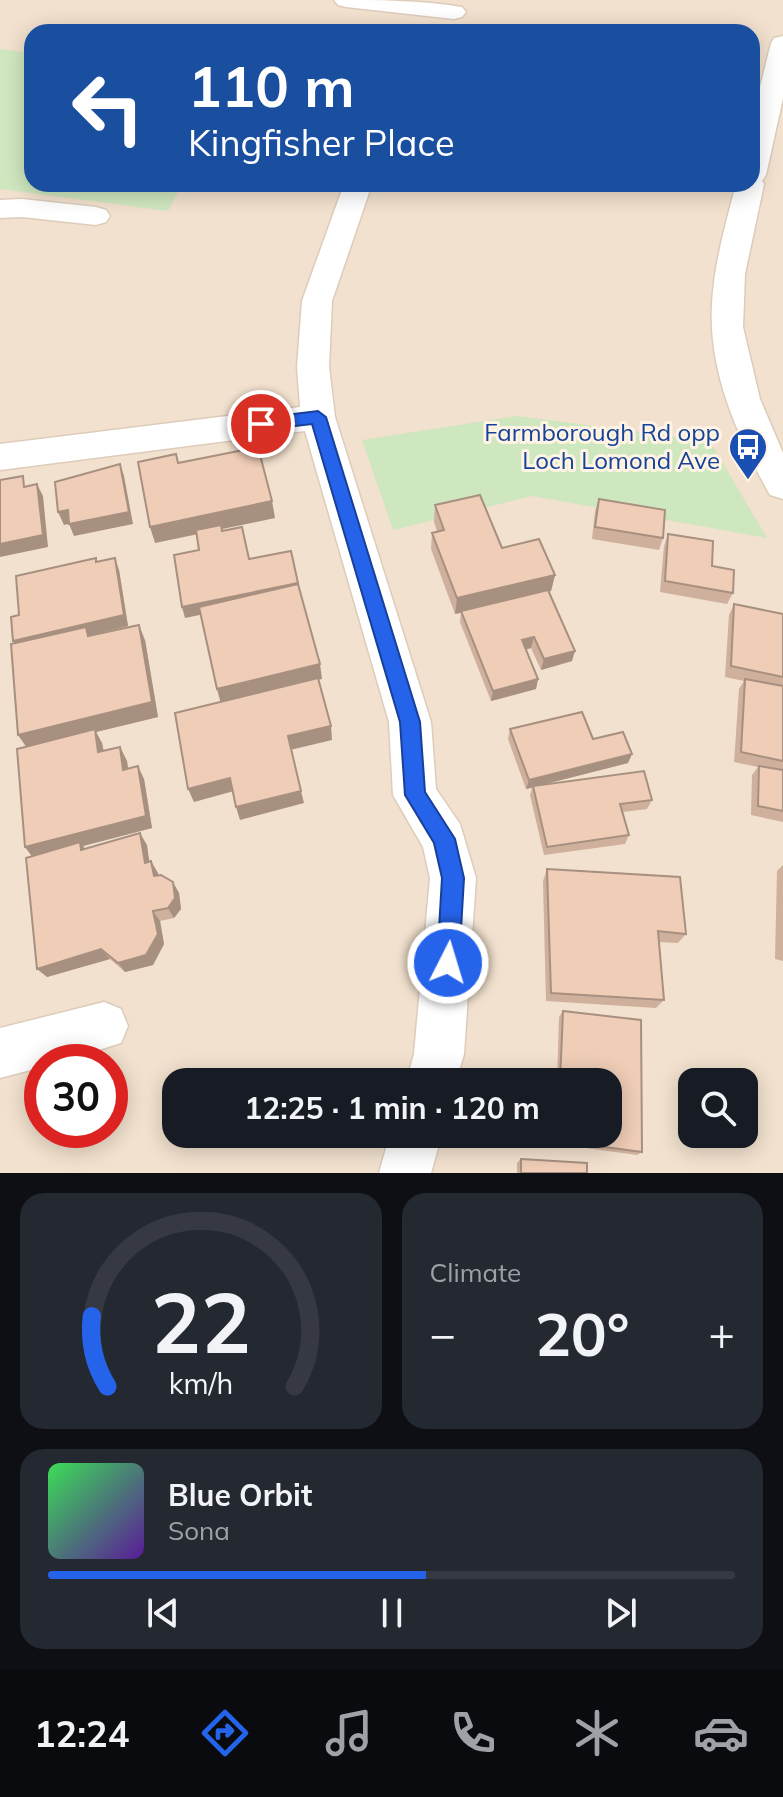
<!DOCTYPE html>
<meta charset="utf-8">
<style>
body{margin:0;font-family:Mulish,sans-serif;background:#242831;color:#f1f3f6;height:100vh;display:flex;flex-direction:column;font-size:30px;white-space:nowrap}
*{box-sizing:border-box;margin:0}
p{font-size:26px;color:#9ea1a6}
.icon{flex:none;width:44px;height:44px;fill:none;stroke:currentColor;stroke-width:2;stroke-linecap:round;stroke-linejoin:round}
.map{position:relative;height:1173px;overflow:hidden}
.panel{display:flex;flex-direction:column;gap:20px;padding:20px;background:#0d0f14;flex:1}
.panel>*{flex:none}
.guide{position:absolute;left:24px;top:24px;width:736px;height:168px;border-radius:24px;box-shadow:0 4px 20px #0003;background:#1a4fa0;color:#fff;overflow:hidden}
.tools{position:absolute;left:678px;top:1068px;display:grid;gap:16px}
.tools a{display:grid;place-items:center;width:80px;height:80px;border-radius:16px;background:#171b24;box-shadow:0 4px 20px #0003;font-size:40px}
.speed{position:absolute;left:24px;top:1044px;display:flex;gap:16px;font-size:40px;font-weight:700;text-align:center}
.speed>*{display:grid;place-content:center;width:104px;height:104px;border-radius:50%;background:#171b24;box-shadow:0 4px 20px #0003;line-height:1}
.speed .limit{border:12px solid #d22;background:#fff;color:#111}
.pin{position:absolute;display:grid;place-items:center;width:68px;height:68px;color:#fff;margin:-34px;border:4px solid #fff;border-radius:50%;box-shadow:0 2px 8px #0007}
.me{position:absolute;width:88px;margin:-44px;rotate:5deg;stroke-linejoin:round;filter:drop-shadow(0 0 6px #0008)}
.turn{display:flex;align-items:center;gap:28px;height:168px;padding:0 32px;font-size:36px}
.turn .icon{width:104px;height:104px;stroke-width:2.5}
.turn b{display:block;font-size:56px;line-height:68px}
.big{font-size:60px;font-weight:700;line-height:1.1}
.panel .tile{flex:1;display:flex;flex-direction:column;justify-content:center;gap:12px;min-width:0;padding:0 28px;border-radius:24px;background:#242831}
.panel .dial{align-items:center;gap:0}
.dial svg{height:208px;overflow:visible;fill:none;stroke:#363941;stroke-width:7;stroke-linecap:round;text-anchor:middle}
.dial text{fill:#f1f3f6;stroke:none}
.song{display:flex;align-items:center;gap:24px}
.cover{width:96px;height:96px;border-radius:12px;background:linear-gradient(135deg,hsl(130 70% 55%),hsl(270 70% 35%))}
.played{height:8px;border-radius:4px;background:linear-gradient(90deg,#2563eb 55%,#363941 55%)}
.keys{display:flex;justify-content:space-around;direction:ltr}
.heat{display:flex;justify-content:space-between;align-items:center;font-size:44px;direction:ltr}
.panel .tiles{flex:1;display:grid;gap:20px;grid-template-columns:1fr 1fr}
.tile:last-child{grid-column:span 2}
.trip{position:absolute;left:162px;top:1068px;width:460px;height:80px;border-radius:24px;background:#171b24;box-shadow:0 4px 20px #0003;font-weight:700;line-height:80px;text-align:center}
.tab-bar{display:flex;height:128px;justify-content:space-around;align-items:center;background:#090b0e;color:#9ea1a6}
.tab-bar .icon{width:56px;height:56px}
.tab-bar .on{color:#2563eb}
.tab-bar b{font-size:36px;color:#f1f3f6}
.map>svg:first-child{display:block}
.residential{fill:#f2e1ce;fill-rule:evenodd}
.green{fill:#cfe7bf}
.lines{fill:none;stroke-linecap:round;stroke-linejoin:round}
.minor-casing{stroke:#deccbb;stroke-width:3}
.minor{fill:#fff;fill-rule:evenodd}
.wall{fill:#ceb09d}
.shaded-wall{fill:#a79080}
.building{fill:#efcdb7;stroke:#a79080;stroke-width:2}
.route{fill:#2563eb;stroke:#184099;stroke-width:2}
.labels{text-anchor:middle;stroke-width:6;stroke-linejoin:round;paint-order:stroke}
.transit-label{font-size:24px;fill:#164399;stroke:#fff4e4;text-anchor:end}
</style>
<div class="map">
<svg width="783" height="1173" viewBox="0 0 783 1173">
<rect width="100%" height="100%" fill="#fbf0df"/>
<path class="residential" d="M0 0H783V1173H0ZM32 32H752V184H32ZM42 1062H110V1130H42ZM176 1082H608V1134H176ZM692 1082H744V1134H692Z"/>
<path class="green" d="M0 49 32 53V184H182L168 211 0 189Z
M517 416 710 441 767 538 532 496 393 530 362 440Z"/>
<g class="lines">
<g class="minor-casing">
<path id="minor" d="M334 0C377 0 421 0 462 7L466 12 462 17 454 19 346 7 338 5Z
M783 36V98L766 175 762 181 764 184 745 274 743 327 760 399 783 453V499L770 495C738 437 708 372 712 304 714 263 726 223 736 184H752V119L771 43 774 38Z
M344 184H372L332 301 329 367 335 417 431 722 436 789 460 824 476 878 464 1054 456 1082H406L414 1054 430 878 423 847 393 795 389 722 305 431 0 470V444L300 407 297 367 302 301Z
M22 199 96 207 106 210 110 216 106 222 96 225 22 217 0 218V200Z
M104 1002 121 1009 128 1026 121 1043 60 1062H42V1067L0 1078V1028Z
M390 1134H442L431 1173H379Z"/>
</g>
<use href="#minor" class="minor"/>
</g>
<path class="wall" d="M599 499 663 538 659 550 592 539 595 511Z
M435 505 502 548 555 575 551 591 549 592 572 661 541 670 531 648 526 650 538 679 536 689 491 701 460 622 461 613 455 614 431 549 432 533 437 531 434 522Z
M668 534 712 566 733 593 727 604 660 592 664 546Z
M96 558 98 562 119 570 128 626 90 635 145 640 158 717 96 732 102 743 104 751 120 747 127 761 128 768 144 779 152 828 83 846 85 849 147 845 149 862 151 861 158 875 179 893 181 909 174 918 160 921 164 944 153 965 125 972 110 959 47 977 32 856 25 847 26 746 15 643 19 615Z
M734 604 783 614V822L751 815 752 775 758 767 734 762 739 689 744 681 725 677 729 615Z
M510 729 593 739 632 754 628 763 545 784 652 800 647 809 623 812 629 835 625 844 544 855 530 795 532 788 526 789 508 739Z
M783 865V961L775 959 777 871Z
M547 869 686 934 678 943 659 942 664 1000 656 1008 546 1001 543 881Z
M563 1011 641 1020 642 1152 637 1155 564 1145V1134H608V1082H557L559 1017Z
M521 1159 587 1173H517V1163Z"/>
<path class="shaded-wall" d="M120 464 124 476 133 524 74 536 69 524Z
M37 484 43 496 48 547 0 557V544Z
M272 501 275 518 155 543 150 527Z
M68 510 73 523 64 525 58 512Z
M115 558 119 570 128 626 90 635 94 642 20 652 13 641Z
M555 575 551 591 455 614 457 598Z
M298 583 300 594 185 618 182 607Z
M139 625 145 640 158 717 96 732 102 743 106 766 27 748 18 735Z
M534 637 531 648 520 651 522 640Z
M575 651 572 661 541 670 544 659Z
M320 664 322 679 221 704 217 689Z
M538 679 536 689 491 701 493 691Z
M331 726 332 740 290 750 288 736Z
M120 747 127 761 130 783 123 770Z
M632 754 628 763 526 789 529 780Z
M138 766 144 779 152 828 83 846 89 854 34 859 25 847Z
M230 778 234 791 194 802 188 789Z
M301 791 304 803 240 820 236 807Z
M140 833 147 845 151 874 145 863Z
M151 861 158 873 161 887 154 876Z
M173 882 179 893 181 909 174 918 168 908Z
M153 911 160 921 164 944 153 965 125 972 118 963Z
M101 949 110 959 47 977 37 969Z"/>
<path class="building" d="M258 447 272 501 150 527 138 462 176 454 178 463Z
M120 464 129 512 69 524 68 510 58 512 55 482Z
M23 476 24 487 37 484 43 535 0 544V480Z
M480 495 502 548 539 539 555 575 457 598 432 533 444 530 435 505Z
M599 499 665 510 663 538 595 527Z
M221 525 222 531 242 527 249 559 291 551 298 583 182 607 174 555 199 550 196 530Z
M668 534 713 541 712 566 734 570 733 593 665 581Z
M96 558V562L115 558 124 615 13 641 11 617 19 615 16 576Z
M298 584 320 664 217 689 199 607Z
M548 590 575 651 544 659 534 637 522 640 538 679 493 691 461 611Z
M734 604 783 614V677L731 666Z
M139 625 152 702 18 735 11 644 86 627 88 636Z
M318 678 331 726 288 736 301 791 236 807 230 778 188 789 175 713Z
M745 679 783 686V761L741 752Z
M582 712 593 739 623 732 632 754 529 780 510 729Z
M95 729 98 752 120 747 123 770 138 766 146 816 25 847 17 749Z
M759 766 783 770V811L758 806Z
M644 771 652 800 620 804 629 835 547 847 533 786Z
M140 833 145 863 151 861 154 876 161 875 173 882 175 898 168 908 153 911 158 934 146 955 118 963 101 949 37 969 26 858 80 842 81 850Z
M547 869 680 877 686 934 658 931 664 1000 551 993Z
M563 1011 641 1020 642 1152 568 1142V1134H608V1082H560Z
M521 1159 587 1163V1173H521Z"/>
<path class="route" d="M318 411 326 417 420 722 425 792 455 839 464 878 459 963 456 971 448 974 440 971 437 963 442 878 434 843 405 795 400 722 312 424 261 430 252 424 261 418Z"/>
<defs>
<g id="bus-pin" transform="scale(2)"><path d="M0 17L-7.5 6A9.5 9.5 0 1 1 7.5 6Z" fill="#1a4fb4" stroke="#fff4e4"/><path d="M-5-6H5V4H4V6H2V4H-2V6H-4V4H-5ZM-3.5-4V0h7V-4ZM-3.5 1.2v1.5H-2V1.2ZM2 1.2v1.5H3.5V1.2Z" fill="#fff"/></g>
</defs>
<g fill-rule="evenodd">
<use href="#bus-pin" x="748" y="447"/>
</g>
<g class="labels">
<g class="transit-label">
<text x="720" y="441">Farmborough Rd opp<tspan x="720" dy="28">Loch Lomond Ave</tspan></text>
</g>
</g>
</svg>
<div class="tools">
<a><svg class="icon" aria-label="search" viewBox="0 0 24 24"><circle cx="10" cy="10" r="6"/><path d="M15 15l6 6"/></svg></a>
</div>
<div class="speed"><div class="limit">30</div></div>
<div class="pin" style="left:261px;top:424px;background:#d93025"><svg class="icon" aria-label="arrive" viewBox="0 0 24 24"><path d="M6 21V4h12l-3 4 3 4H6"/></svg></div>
<svg class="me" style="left:448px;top:963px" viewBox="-20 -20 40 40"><circle r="17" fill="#2563eb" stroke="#fff" stroke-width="3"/><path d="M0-11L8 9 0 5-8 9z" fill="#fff"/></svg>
<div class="trip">12:25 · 1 min · 120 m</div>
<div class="guide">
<div class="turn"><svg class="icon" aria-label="left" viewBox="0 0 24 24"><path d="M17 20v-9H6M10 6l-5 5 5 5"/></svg><div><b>110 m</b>Kingfisher Place</div></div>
</div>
</div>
<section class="panel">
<div class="tiles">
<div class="tile dial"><svg viewBox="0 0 100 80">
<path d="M14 69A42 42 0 1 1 86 69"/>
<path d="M14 69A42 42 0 0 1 8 42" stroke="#2563eb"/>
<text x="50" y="56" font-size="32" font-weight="700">22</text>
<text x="50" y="72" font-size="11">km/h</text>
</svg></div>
<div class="tile"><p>Climate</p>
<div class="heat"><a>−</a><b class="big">20°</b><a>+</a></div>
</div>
<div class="tile">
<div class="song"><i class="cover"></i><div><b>Blue Orbit</b><p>Sona</p></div></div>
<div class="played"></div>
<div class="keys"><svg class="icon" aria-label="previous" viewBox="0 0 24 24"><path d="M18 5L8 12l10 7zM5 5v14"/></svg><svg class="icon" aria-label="pause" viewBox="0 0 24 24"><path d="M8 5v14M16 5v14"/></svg><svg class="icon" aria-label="next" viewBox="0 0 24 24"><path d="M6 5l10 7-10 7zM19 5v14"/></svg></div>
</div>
</div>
</section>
<nav class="tab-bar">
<b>12:24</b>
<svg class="icon on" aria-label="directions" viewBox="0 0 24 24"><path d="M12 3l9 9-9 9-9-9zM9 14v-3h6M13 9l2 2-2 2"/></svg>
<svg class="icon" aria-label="music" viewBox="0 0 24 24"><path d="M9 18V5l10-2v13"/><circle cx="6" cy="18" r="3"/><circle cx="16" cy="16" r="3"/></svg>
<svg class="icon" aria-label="phone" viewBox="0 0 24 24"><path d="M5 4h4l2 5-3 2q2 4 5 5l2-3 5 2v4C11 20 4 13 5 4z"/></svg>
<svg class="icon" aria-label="climate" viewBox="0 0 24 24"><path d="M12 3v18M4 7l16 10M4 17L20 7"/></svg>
<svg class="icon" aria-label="car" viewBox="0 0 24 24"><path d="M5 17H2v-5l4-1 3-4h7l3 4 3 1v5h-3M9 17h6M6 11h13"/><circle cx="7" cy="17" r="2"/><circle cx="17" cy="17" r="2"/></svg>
</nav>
